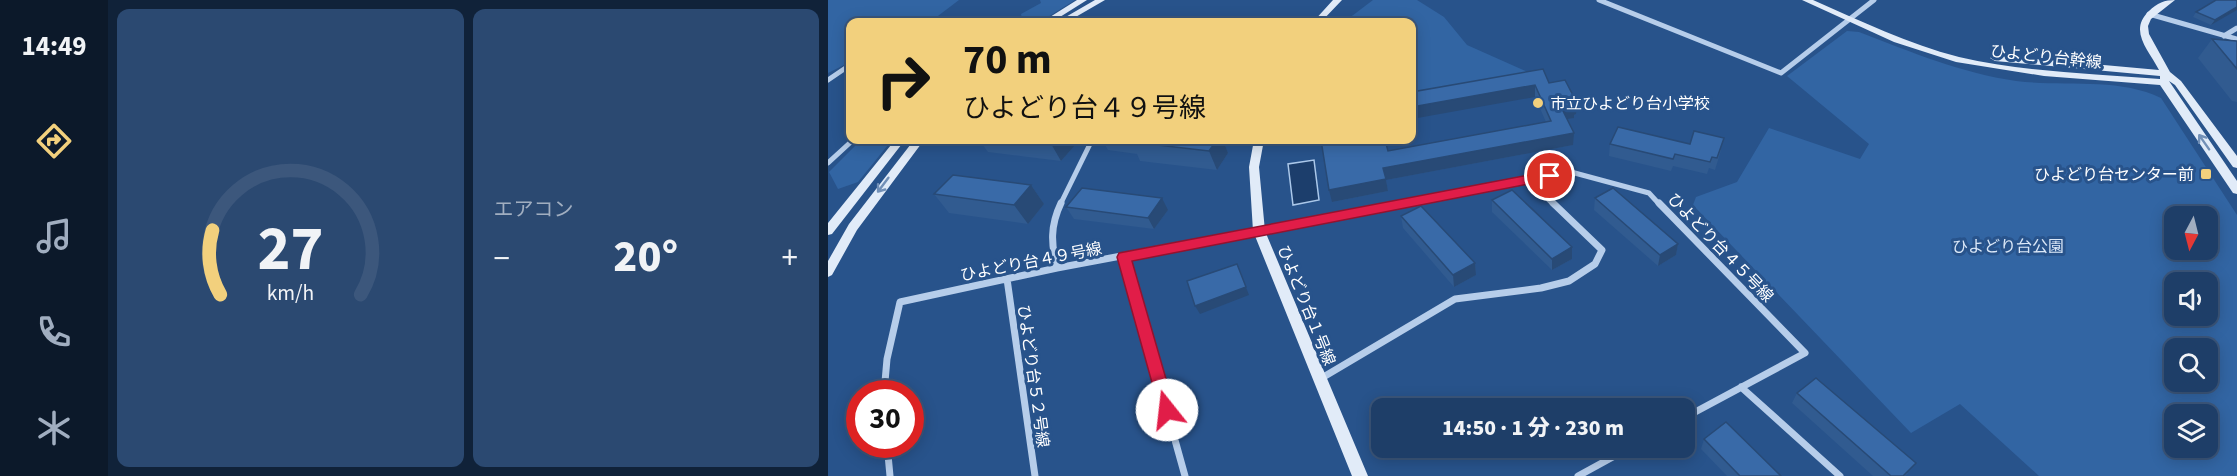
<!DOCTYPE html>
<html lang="ja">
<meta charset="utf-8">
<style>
body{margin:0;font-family:"Source Sans 3","Noto Sans JP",sans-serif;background:#2b4971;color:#f1f3f6;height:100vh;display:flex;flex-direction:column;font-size:22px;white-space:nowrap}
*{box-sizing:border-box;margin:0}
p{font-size:20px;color:#a1aec0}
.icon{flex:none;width:33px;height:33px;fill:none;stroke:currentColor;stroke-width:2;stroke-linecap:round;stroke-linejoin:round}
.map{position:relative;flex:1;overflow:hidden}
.drawer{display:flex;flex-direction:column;gap:9px;padding:9px;background:#102239;width:720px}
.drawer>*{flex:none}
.hud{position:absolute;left:18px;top:18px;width:570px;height:126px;border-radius:12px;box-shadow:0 3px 15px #0003,0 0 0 2px #3c577c;background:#f2d07d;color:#111;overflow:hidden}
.needle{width:39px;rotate:187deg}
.buttons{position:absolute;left:1336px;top:206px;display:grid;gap:12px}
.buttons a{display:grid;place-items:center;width:54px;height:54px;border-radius:12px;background:#1e3e68;box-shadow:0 3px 15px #0003,0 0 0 2px #3c577c;font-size:30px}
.speed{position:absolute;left:18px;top:380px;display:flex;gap:12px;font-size:30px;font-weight:700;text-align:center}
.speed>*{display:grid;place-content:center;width:78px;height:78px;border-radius:50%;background:#1e3e68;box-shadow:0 3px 15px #0003,0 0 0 2px #3c577c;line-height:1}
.speed .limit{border:9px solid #d22;background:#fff;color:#111}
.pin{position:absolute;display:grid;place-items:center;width:51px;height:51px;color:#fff;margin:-26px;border:3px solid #fff;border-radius:50%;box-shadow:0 2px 6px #0007}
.me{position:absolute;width:66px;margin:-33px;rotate:344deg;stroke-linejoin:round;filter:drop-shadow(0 0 4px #0008)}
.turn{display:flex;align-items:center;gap:21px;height:126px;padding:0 18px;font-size:27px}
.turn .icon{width:78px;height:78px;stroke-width:2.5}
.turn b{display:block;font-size:42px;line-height:51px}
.big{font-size:45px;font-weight:800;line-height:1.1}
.drawer .widget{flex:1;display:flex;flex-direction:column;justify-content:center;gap:9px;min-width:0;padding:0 21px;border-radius:12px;background:#2b4971}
.drawer .dial{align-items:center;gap:0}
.dial svg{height:156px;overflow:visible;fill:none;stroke:#3c577c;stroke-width:7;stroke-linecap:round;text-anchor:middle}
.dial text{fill:#f1f3f6;stroke:none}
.heat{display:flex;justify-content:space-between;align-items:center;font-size:33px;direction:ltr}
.drawer .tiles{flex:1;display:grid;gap:9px;grid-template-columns:repeat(2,1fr)}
.trip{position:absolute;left:543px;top:398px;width:324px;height:60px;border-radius:12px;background:#1e3e68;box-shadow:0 3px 15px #0003,0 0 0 2px #3c577c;font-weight:800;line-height:60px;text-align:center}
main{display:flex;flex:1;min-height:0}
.menu{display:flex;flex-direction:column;width:108px;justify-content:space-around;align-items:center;background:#0c192a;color:#a1aec0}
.menu .icon{width:42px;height:42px}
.menu .on{color:#f2d07d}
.menu b{font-size:27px;color:#f1f3f6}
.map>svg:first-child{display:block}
.green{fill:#3265a3;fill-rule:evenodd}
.water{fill:#1c3e6c;stroke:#abc8ea;stroke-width:1.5}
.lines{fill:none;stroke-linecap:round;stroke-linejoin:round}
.street-far1{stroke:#b6cdea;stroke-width:5}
.street{stroke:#b6cdea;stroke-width:7}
.secondary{fill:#e1ebf8;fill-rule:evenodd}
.wall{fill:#315b90}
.shaded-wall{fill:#284a76}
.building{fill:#396aa8;stroke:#284a76;stroke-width:1.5}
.oneway{stroke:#7290b7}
.route{fill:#e11d48;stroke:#92132f;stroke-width:1.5}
.poi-dot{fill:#f2d07d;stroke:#28538b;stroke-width:2}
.labels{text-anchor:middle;stroke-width:6;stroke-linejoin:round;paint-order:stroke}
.street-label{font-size:16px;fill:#fff;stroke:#28538b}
.poi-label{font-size:16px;fill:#fff;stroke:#28538b;text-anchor:start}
.park-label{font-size:16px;fill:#dbe8f8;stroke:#28538b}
</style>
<main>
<nav class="menu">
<b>14:49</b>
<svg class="icon on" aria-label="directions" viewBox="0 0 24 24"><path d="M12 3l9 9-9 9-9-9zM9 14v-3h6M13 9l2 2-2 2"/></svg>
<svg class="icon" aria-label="music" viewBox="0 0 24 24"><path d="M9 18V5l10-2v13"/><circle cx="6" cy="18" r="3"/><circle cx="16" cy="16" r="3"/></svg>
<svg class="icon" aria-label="phone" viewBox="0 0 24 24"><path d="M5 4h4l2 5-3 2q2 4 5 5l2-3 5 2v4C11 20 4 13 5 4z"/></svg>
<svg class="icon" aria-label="climate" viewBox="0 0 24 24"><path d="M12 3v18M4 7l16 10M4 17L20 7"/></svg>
</nav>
<section class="drawer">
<div class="tiles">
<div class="widget dial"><svg viewBox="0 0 100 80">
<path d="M14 69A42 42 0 1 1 86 69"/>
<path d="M14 69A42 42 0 0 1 10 36" stroke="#f2d07d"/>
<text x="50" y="56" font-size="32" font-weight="700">27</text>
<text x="50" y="72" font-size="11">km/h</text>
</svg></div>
<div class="widget"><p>エアコン</p>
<div class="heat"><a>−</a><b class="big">20°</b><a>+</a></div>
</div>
</div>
</section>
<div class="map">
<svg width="1409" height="476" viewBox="0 0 1409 476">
<rect width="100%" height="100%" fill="#28538b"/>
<path class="green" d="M0 0H131L102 22H22V62L0 73Z
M212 0H247L212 22H195L193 14 213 3Z
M545 0H589L616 17 639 45 711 77 584 97V22H516Z
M1019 31 1031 32C1083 52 1133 73 1188 81 1235 87 1290 77 1333 98L1409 215V476H1211L1132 404 1083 433 865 205 868 197 909 182 941 128 1032 159 1041 144 959 76ZM1347 216H1380V249H1347ZM1347 282H1380V315H1347ZM1347 348H1380V381H1347ZM1347 414H1380V447H1347Z
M33 140H64L30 182 10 189 1 172Z"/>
<path class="water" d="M486 160 491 200 465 205 460 164Z"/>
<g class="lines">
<path class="street-far1" d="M771 0 953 73 1046 0
M1321 14 1409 39
M1396 36 1409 28
M0 80 22 65
M0 163 25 140
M700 180 726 205
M232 205 264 140
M568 205 743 172 821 193 832 205"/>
<path class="street" d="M831 203 977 353 856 418
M296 257 357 476
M229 268C223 244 222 226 233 203
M179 279 207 476
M492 379 627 299 713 288 741 281 767 264 774 250 725 203
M913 387 1012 476
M56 393 59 359 72 302 229 268 576 203
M59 444 62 476
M750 476 803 447"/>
<path class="secondary" d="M249 0H259L224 22H214Z
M267 0H277L239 22H229Z
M505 0H514L493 22H485Z
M974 0H985C1033 21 1080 44 1131 57 1196 72 1264 74 1332 79V76L1167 61 1162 58 1167 55 1331 70C1321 50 1300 31 1321 11 1329 3 1337 0 1347 0L1323 19 1320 26 1321 34 1342 72 1353 81 1409 156V168L1405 167 1347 85 1341 81 1409 181V194L1405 193 1332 85 1216 76 1128 62 1066 42Z
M67 140H77L4 234 0 235V223Z
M86 140H96L29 230 4 275 0 277V261L21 224Z
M426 140H436L431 167 437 231 540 476H524L425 231 421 167Z"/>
</g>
<path class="wall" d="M1409 0 1383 25 1365 17 1368 12Z
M1384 39 1409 41V102L1404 101 1370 58Z
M721 83 748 114 746 115V118L739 119 745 145 558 180 560 191 504 202 560 151 718 122 707 97 584 92Z
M151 140H245L248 144 233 161 160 152Z
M274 140H395L400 153 389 170 312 161 309 154 280 150Z
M782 144H862L893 150 887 170 881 168 879 174 845 166 843 171 781 156Z
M203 185 216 204 200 224 121 213 106 194Z
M767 198 850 244 848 255 830 266 766 210Z
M664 200 744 259 724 270 664 212Z
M238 207 340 210 326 229 246 219Z
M573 216 647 263 648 275 626 287 575 228Z
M969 393 1080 473 1077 476H1045L964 403Z
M876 439 953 476H899L873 449Z"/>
<path class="shaded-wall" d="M1409 7V10L1383 25 1387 20Z
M707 85V97L584 119V107Z
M745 103H749L748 114 746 115V118L733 120 734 109Z
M746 133 745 145 558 180 560 191 504 202 501 190 555 168Z
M224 140H245L248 144 233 161 222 142Z
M389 140H395L400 153 389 170 381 151Z
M203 185 216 204 200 224 186 205Z
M334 198 340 210 326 229 320 218Z
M850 244 848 255 830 266 832 255Z
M744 247V259L724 270V259Z
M647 263 648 275 626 287 625 275Z
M409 264 421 295 372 314 367 306Z"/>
<path class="building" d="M1388 0H1409V7L1387 20 1368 12Z
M1384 39 1409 41V69Z
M715 69 721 83 737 80 749 103H745L747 106 734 109 746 133 555 168 558 179 501 190 493 140H557L560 151 723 121 707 85 584 107V92Z
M790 127 862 144 866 131 896 138 889 158 884 157 882 162 847 154 845 159 782 144Z
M199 140H224L222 142Z
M305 140H389L381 151 303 142Z
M125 175 203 185 186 205 106 194Z
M254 188 334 198 320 218 238 207Z
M785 188 850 244 832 255 767 198Z
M684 190 744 247 724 259 664 200Z
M593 206 647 263 625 275 573 216Z
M409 264 418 287 367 306 359 281Z
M988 378 1088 463 1075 476H1063L969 393Z
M898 422 953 476H912L876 439Z"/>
<defs><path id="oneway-shaft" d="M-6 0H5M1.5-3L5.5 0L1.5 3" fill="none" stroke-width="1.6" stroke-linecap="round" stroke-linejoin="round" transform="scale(1.5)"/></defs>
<g class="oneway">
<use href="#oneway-shaft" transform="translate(1376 142) rotate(-125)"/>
<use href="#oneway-shaft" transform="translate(55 185) rotate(127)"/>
</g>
<path class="route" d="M722 171 728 176 726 179 304 261 347 410 344 415 339 418 333 415 289 257 291 253Z"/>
<g class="poi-dot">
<circle cx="710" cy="103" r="6"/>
<rect x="1372" y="168" width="12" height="12" rx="3"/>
</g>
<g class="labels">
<g class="street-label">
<text transform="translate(1218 56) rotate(6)" y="6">ひよどり台幹線</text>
<text transform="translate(893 247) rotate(46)" y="6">ひよどり台４５号線</text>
<text transform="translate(203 261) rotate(-11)" y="6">ひよどり台４９号線</text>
<text transform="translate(479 305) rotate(68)" y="6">ひよどり台１号線</text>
<text transform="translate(206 376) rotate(82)" y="6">ひよどり台５２号線</text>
</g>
<g class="poi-label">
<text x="722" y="109">市立ひよどり台小学校</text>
<text x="1366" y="180" text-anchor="end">ひよどり台センター前</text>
</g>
<g class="park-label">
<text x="1180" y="252">ひよどり台公園</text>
</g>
</g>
</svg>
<div class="buttons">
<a><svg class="needle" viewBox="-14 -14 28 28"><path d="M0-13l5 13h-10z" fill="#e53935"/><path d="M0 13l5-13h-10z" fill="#a1aec0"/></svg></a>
<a><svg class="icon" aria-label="sound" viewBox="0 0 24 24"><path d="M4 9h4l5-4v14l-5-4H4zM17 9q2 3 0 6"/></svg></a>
<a><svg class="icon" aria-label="search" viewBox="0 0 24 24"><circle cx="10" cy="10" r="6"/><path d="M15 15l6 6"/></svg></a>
<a><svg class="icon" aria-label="layers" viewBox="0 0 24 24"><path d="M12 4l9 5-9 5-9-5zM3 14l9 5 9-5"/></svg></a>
</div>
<div class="speed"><div class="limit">30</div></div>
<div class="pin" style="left:722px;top:176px;background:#d93025"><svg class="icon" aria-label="arrive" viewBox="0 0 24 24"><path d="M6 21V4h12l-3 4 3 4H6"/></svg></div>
<svg class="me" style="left:339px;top:410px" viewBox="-20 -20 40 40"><circle r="19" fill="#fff"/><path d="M0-13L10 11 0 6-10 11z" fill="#e11d48"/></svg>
<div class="trip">14:50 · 1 分 · 230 m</div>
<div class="hud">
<div class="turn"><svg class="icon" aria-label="right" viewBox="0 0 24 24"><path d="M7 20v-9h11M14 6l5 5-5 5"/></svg><div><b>70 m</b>ひよどり台４９号線</div></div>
</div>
</div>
</main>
